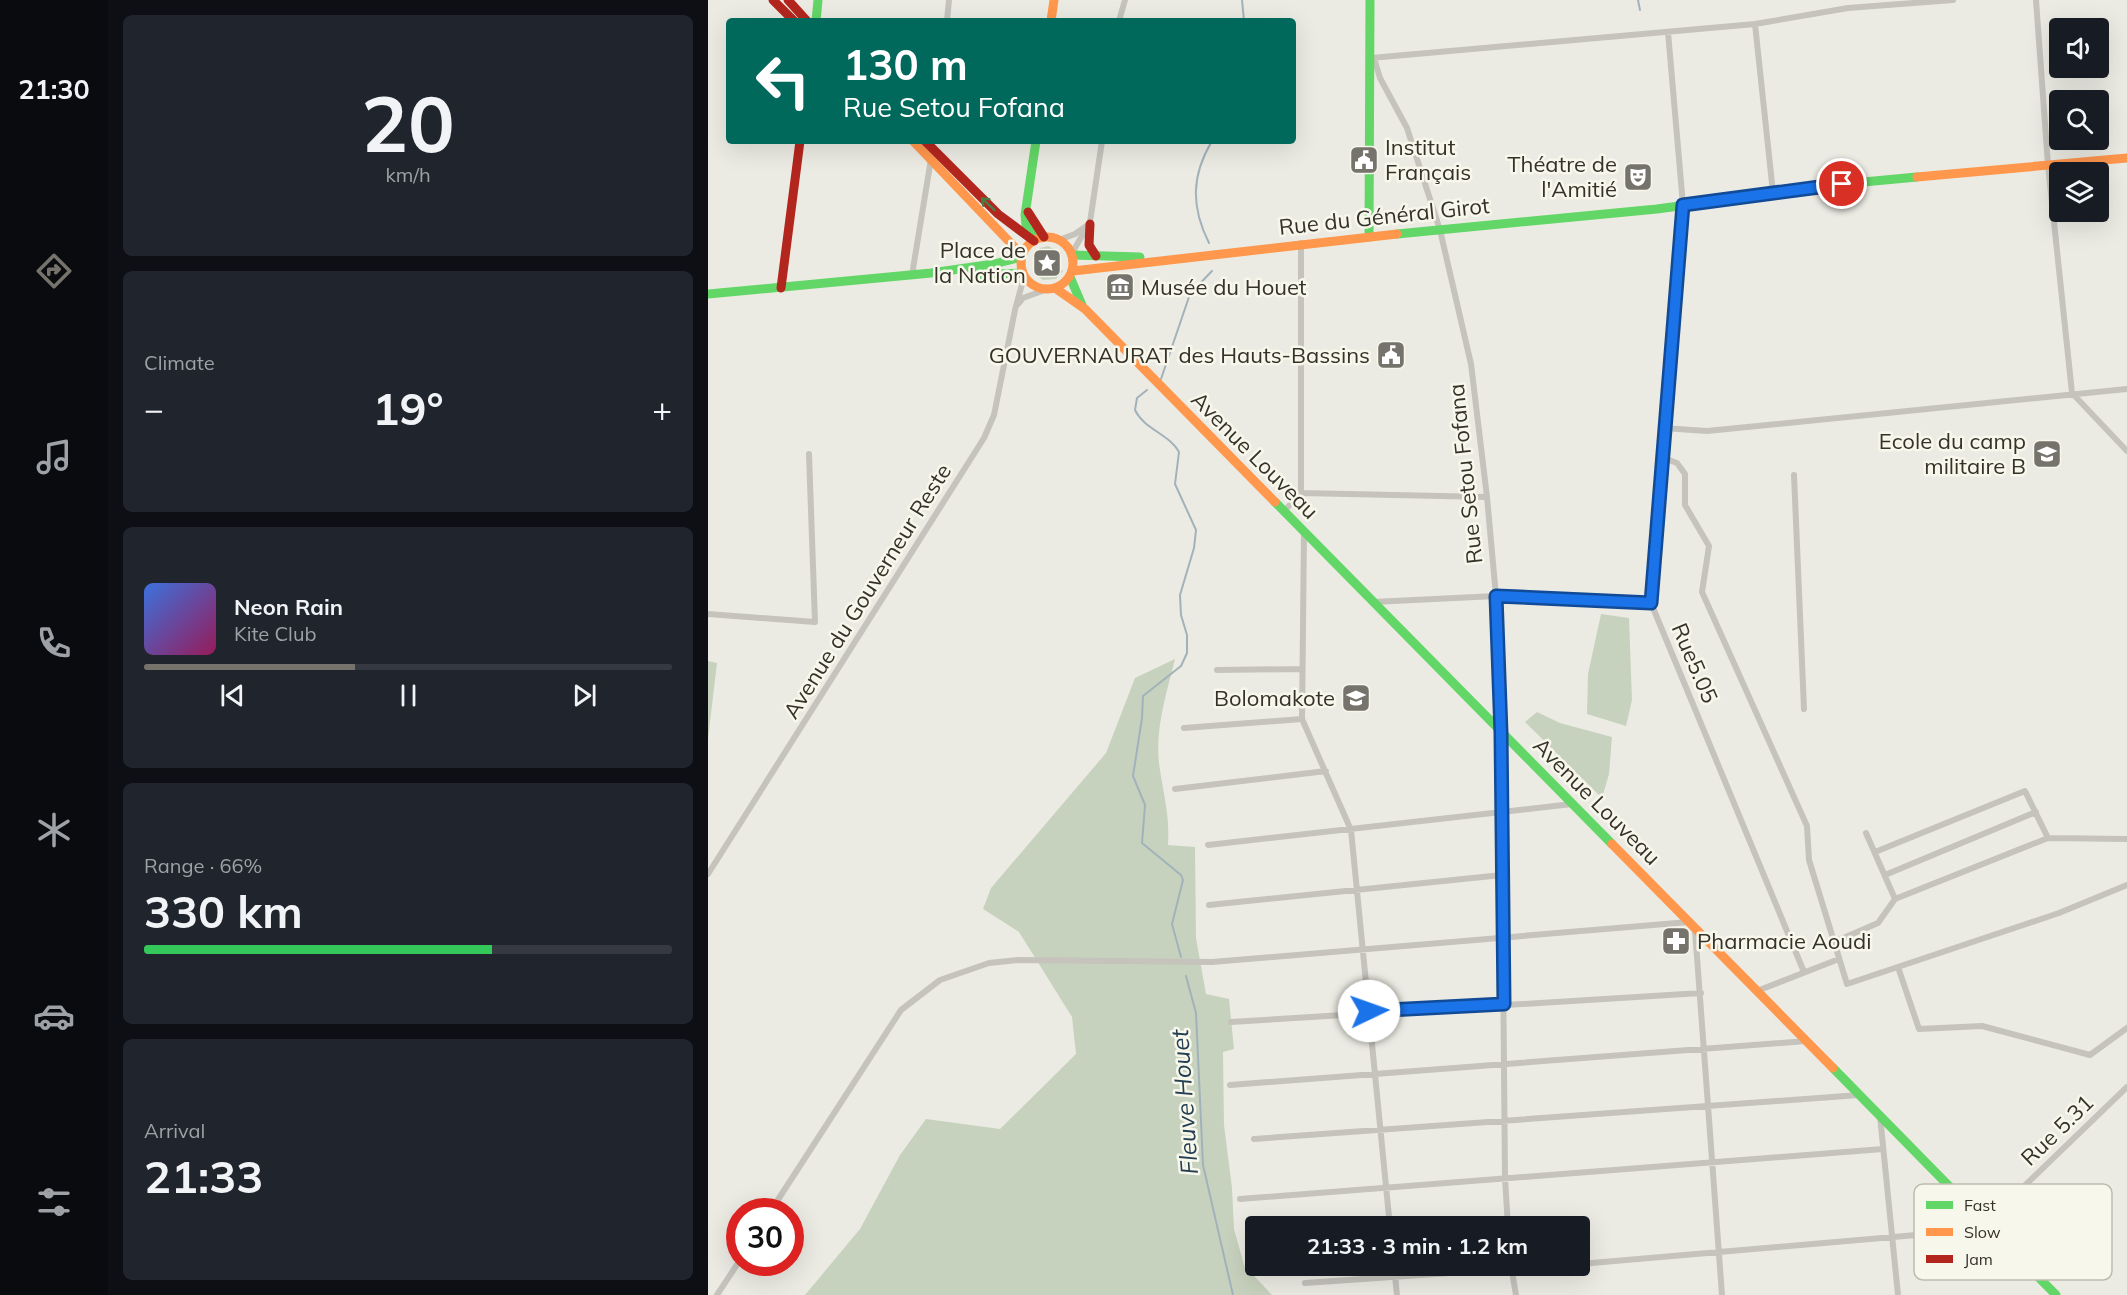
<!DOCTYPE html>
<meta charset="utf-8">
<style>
body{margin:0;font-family:Mulish,sans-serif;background:#20242c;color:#f1f3f6;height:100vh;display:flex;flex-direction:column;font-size:22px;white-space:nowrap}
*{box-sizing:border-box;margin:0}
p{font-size:20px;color:#9ea1a6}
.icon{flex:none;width:33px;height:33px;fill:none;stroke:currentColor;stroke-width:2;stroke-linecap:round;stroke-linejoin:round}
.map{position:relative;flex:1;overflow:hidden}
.sheet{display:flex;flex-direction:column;gap:15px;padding:15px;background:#0d0f14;width:600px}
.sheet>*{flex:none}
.hud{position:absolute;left:18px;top:18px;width:570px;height:126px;border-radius:6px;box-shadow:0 6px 24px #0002;background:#00695c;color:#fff;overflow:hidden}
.controls{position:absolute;left:1341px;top:18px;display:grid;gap:12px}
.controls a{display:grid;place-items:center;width:60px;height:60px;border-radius:6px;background:#171b24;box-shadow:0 6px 24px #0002;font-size:30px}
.speed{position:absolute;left:18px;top:1198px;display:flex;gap:12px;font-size:30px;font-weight:700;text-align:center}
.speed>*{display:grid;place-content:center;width:78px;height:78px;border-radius:50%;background:#171b24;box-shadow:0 6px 24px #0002;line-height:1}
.speed .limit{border:9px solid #d22;background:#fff;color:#111}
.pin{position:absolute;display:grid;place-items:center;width:51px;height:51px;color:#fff;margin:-26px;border:3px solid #fff;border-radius:50%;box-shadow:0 2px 6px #0007}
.me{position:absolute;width:66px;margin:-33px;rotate:87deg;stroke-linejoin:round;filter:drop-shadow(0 0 4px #0008)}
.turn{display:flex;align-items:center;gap:21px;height:126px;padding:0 18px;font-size:27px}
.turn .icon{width:78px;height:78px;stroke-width:2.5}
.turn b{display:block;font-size:42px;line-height:51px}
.big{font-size:45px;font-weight:700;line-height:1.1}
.sheet .widget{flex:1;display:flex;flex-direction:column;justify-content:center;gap:9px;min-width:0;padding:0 21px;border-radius:9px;background:#20242c}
.sheet .dial{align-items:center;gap:0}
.dial b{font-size:78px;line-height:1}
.song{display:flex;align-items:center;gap:18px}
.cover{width:72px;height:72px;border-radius:9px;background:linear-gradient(135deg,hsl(220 70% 55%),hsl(330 70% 35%))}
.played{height:6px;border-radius:3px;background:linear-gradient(90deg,#75736b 40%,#363941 40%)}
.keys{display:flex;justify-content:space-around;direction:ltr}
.heat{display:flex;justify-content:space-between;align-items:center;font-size:33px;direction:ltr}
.charge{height:9px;border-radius:4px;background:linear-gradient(90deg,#34c759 66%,#363941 0)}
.trip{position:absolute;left:537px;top:1216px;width:345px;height:60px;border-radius:6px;background:#171b24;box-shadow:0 6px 24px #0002;font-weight:700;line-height:60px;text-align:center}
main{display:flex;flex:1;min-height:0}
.tab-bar{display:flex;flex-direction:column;width:108px;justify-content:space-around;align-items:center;background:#090b0e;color:#9ea1a6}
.tab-bar .icon{width:42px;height:42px}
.tab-bar .selected{color:#75736b}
.tab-bar b{font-size:27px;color:#f1f3f6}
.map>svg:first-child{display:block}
.green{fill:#c7d2be}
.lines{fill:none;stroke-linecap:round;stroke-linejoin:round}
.stream{stroke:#a1b2bb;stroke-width:2}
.street{stroke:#c5c3bc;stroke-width:6}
.fast{stroke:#63d668;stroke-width:9}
.slow{stroke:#ff974d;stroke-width:9}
.jam{stroke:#b3261e;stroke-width:9}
.oneway{stroke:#4a7c46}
.route-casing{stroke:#114b97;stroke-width:15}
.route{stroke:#1a73e8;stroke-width:10}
.labels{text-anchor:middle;stroke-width:5;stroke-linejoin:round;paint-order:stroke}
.poi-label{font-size:22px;fill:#35322a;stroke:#f8f7eb;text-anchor:end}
.street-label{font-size:22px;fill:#35322a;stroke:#f8f7eb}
.water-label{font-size:24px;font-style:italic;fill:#243e52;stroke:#f8f7eb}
.key{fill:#f8f7eb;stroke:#bebcb1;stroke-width:1.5}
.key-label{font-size:16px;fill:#35322a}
</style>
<main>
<nav class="tab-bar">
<b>21:30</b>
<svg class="icon selected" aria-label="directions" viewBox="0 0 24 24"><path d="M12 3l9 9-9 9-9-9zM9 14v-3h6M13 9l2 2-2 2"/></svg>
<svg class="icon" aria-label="music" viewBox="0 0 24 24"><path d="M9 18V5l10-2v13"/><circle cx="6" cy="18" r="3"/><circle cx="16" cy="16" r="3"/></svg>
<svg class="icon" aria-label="phone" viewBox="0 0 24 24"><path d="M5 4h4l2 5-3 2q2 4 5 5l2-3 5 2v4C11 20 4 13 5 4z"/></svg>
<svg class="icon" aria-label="climate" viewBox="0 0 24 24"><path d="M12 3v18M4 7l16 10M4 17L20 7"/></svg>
<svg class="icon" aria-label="car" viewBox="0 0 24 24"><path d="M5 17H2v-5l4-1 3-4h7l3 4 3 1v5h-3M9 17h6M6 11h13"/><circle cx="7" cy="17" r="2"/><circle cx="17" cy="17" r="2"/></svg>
<svg class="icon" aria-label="filters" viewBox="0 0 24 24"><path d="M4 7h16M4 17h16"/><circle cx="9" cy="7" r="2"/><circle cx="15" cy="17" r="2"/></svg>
</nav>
<section class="sheet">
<div class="widget dial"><b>20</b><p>km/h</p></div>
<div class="widget"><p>Climate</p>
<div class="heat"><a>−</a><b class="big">19°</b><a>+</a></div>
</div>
<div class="widget">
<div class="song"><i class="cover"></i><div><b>Neon Rain</b><p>Kite Club</p></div></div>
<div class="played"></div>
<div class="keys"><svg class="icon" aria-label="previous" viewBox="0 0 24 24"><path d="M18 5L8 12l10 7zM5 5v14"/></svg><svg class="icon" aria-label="pause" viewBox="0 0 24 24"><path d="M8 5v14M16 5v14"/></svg><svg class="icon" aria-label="next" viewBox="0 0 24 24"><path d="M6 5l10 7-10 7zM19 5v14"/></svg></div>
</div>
<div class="widget"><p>Range · 66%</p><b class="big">330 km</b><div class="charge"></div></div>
<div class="widget"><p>Arrival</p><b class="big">21:33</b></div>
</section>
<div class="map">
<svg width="1419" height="1295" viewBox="0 0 1419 1295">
<rect width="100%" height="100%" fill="#ecebe3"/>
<path class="green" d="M340 246 354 253 345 260 339 256 333 261 324 256 332 248Z
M346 266 355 271 348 279 335 280 326 274 334 268 341 271Z
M893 614 921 618 924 700 918 726 879 714 880 674Z
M467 659C459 692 447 728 451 763 455 794 462 813 460 845L487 847 488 938 498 994 521 999 526 1049 515 1052 516 1125 524 1188 526 1229 536 1265 564 1295H97L152 1229 192 1155 218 1119 292 1129 368 1054 364 1017 311 932 275 909 283 888 398 753 427 678Z
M0 661 9 663 0 739Z
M829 712 852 723 904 737 901 774 894 798 817 722Z"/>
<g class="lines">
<path class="stream" d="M534 0 536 21
M930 0 932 10
M501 243C483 207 483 176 504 141
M453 379 482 294 504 271
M439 390 429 398 427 410C436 429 461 434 471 452L467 484 488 530 486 548 472 595 473 615 479 635V653L473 666 435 696 434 718 425 776 437 805 434 843 473 875 475 880 464 924 473 957
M478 976 488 1013 495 1165 525 1295"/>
<path class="street" d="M1328 0 1340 165 1364 393 1419 451
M239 21 241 0
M411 21 417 0
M1047 24 1065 193
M960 32 975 205 955 428 943 603 1096 972
M663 58 1047 24 1140 8 1245 0
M666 58 672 78 699 128 732 230 763 364 779 497 788 596 793 733 797 1178 800 1227
M351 240 367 234 380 225
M364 253 382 222 394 141
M204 275 223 159
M310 304 315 298 337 290
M955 428 999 431 1419 389
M953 457 969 463 977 474V505L1001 546 994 592 1099 826 1101 860 1139 984 1351 913 1419 885
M1086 475 1096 709
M593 493 779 497
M576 511 593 493V243
M596 532 594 719 643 830 682 1227
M665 602 788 596 943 603
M0 614 107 622 101 454
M509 670 594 669
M476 728 594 719
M467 789 618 771
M1158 833 1187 899
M500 845 864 804
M1167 852 1317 791 1340 838
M0 874 276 438 286 415 307 310 316 277
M1177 875 1328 812
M501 905 794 875
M987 930 1014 1295
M1126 942 1170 923 1187 899 1340 838 1419 839
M1190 967 1211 1029 1274 1026 1382 1055 1419 1028
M1049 991 1131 959
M523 1022 993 993
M522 1085 1098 1041
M1172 1116 1190 1295
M546 1139 1151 1095
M532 1199 1175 1149
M62 1212 193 1010 232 980 281 963 310 960 504 962 981 922
M872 1264 1266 1230 1278 1223 1419 1087
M686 1266 689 1295
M803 1266 808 1295
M597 1283 843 1266
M9 1295 32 1260"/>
<path class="fast" d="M108 21 110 0
M689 234 949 209 1134 184 1209 177
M326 237 318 225 317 215 328 141
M661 237 662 0
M364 255 432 257
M255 275 314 273
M362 277 374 305
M0 294 223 273 286 264 313 257
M567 502 904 844
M1125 1068 1348 1295"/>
<path class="slow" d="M343 21 346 0
M205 141 314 255
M1209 177 1419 158
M313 263a26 26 0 1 1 52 0a26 26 0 1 1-52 0Z
M365 271 689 234
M347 288 377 309 567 502
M904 844 1125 1068"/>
<path class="jam" d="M65 0 86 21
M80 0 99 21
M217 141 290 214 326 241
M320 212 336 237
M382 224 381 245 388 256
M73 288 92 141"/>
</g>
<defs><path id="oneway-shaft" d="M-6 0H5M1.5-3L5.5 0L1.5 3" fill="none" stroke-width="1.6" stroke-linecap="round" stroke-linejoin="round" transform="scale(1.5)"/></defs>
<use class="oneway" href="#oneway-shaft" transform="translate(280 204) rotate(-137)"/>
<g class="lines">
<g class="route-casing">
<path id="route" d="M661 1011 796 1004 793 733 788 596 943 603 975 205 1134 184"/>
</g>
<use href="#route" class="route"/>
</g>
<defs>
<g id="civic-square" transform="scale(1.5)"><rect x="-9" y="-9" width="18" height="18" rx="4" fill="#75736b" stroke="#f8f7eb"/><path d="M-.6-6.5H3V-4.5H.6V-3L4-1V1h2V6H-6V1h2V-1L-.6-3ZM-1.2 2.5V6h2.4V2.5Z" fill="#fff"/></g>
<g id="theatre-square" transform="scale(1.5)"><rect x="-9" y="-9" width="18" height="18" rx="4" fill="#75736b" stroke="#f8f7eb"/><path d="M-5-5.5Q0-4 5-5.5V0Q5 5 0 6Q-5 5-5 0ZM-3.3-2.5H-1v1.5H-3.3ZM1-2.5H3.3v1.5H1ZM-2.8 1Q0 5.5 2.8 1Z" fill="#fff"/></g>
<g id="sight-square" transform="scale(1.5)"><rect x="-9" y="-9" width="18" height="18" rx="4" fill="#75736b" stroke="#f8f7eb"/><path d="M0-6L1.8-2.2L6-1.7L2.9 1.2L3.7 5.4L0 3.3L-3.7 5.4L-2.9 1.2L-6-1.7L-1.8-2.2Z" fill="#fff"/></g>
<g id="museum-square" transform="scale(1.5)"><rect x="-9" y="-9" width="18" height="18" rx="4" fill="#75736b" stroke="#f8f7eb"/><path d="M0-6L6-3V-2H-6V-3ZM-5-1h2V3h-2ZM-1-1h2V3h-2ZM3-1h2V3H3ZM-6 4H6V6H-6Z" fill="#fff"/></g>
<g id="school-square" transform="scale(1.5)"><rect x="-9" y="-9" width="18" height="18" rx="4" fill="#75736b" stroke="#f8f7eb"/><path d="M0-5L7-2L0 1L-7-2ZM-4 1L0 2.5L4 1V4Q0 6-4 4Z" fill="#fff"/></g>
<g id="pharmacy-square" transform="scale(1.5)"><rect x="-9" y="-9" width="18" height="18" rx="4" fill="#75736b" stroke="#f8f7eb"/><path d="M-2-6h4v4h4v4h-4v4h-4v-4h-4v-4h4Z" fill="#fff"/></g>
</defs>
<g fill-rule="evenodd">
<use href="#civic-square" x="656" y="160"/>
<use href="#theatre-square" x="930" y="177"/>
<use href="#sight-square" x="339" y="263"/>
<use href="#museum-square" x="412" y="287"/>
<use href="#civic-square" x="683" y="355"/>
<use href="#school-square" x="1339" y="454"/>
<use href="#school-square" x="648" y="698"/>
<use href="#pharmacy-square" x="968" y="941"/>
</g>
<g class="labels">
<g class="poi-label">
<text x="677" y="155" text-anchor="start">Institut<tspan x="677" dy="25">Français</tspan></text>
<text x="909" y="172">Théatre de<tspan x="909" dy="25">l'Amitié</tspan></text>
<text x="318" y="258">Place de<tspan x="318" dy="25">la Nation</tspan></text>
<text x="433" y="295" text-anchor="start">Musée du Houet</text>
<text x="662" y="363">GOUVERNAURAT des Hauts-Bassins</text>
<text x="1318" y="449">Ecole du camp<tspan x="1318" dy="25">militaire B</tspan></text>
<text x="627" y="706">Bolomakote</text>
<text x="989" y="949" text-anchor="start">Pharmacie Aoudi</text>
</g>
<g class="street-label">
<text transform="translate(676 216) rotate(-6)" y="8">Rue du Général Girot</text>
<text transform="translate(547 455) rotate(45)" y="8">Avenue Louveau</text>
<text transform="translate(757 474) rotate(-96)" y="8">Rue Setou Fofana</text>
<text transform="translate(159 591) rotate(-58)" y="8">Avenue du Gouverneur Reste</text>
<text transform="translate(987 663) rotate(67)" y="8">Rue5.05</text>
<text transform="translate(889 801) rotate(45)" y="8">Avenue Louveau</text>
<text transform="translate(1349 1130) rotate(-44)" y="8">Rue 5.31</text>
</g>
<g class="water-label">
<text transform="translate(477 1102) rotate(-94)" y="8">Fleuve Houet</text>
</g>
</g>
<rect x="1206" y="1184" width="198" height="96" rx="9" class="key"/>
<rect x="1218" y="1201" width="27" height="8" fill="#63d668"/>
<rect x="1218" y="1228" width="27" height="8" fill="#ff974d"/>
<rect x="1218" y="1255" width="27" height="8" fill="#b3261e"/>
<g class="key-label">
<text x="1256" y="1211">Fast</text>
<text x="1256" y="1238">Slow</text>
<text x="1256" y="1265">Jam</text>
</g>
</svg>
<div class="controls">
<a><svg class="icon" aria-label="sound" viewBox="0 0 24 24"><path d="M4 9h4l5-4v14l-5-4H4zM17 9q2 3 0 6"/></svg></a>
<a><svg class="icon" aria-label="search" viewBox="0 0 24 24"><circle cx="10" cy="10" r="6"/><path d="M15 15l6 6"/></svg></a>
<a><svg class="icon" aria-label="layers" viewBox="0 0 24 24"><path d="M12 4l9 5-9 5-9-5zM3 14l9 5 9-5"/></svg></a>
</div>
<div class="speed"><div class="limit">30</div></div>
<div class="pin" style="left:1134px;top:184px;background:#d93025"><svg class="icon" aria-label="arrive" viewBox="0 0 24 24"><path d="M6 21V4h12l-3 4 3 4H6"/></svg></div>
<svg class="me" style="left:661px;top:1011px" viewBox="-20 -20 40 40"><circle r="19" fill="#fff"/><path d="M0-13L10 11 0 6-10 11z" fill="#1a73e8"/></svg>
<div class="trip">21:33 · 3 min · 1.2 km</div>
<div class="hud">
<div class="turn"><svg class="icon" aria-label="left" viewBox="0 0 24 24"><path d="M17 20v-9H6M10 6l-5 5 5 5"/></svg><div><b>130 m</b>Rue Setou Fofana</div></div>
</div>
</div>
</main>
